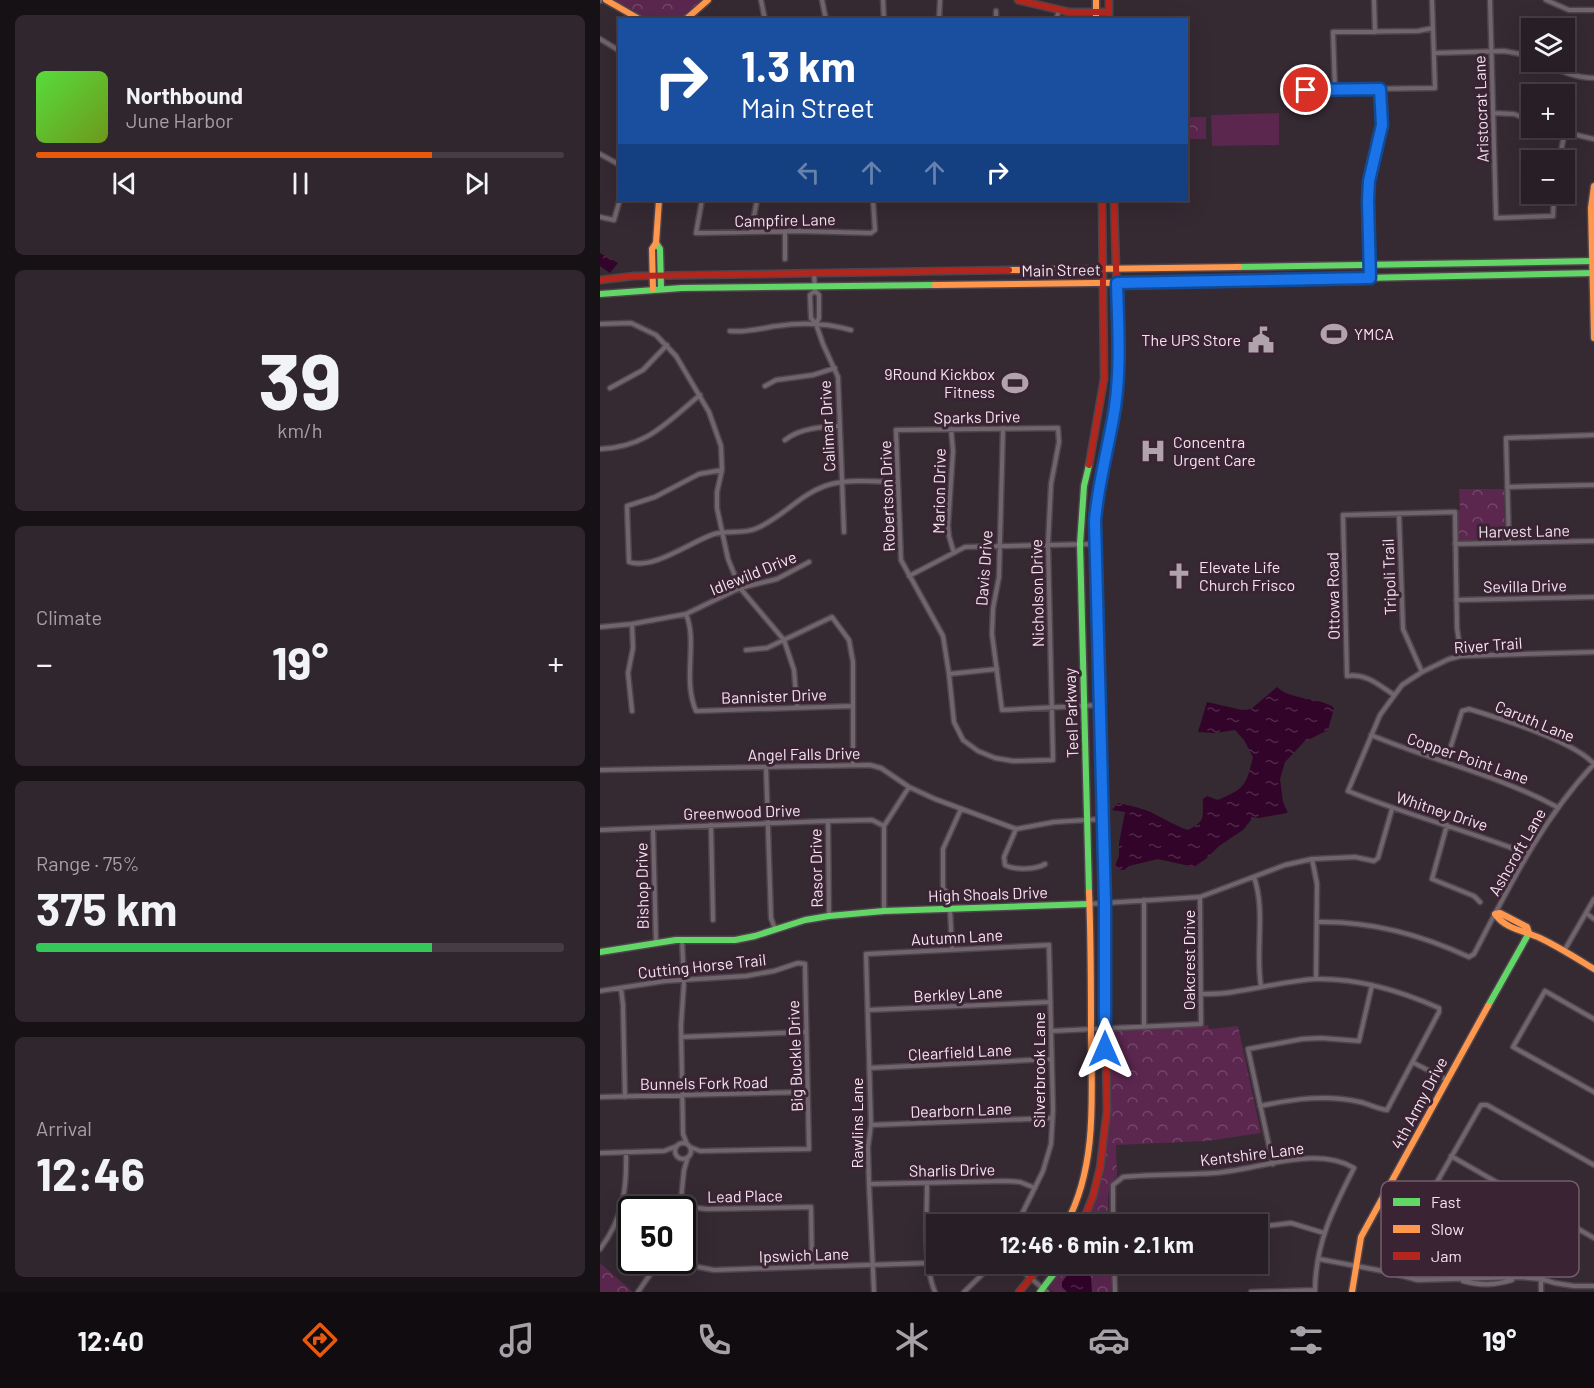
<!DOCTYPE html>
<meta charset="utf-8">
<style>
body{margin:0;font-family:Barlow,sans-serif;background:#30272e;color:#f1f3f6;height:100vh;display:flex;flex-direction:column;font-size:22px;white-space:nowrap}
*{box-sizing:border-box;margin:0}
p{font-size:20px;color:#a5a2a7}
.icon{flex:none;width:33px;height:33px;fill:none;stroke:currentColor;stroke-width:2;stroke-linecap:round;stroke-linejoin:round}
.map{position:relative;flex:1;overflow:hidden}
.drawer{display:flex;flex-direction:column;gap:15px;padding:15px;background:#161115;width:600px}
.drawer>*{flex:none}
.banner{position:absolute;left:18px;top:18px;width:570px;height:183px;border-radius:0px;box-shadow:0 6px 24px #0002,0 0 0 2px #443d43;background:#1a4fa0;color:#fff;overflow:hidden}
.controls{position:absolute;left:921px;top:18px;display:grid;gap:12px}
.controls a{display:grid;place-items:center;width:54px;height:54px;border-radius:0px;background:#281f26;box-shadow:0 6px 24px #0002,0 0 0 2px #443d43;font-size:30px}
.speed{position:absolute;left:18px;top:1196px;display:flex;gap:12px;font-size:30px;font-weight:700;text-align:center}
.speed>*{display:grid;place-content:center;width:78px;height:78px;border-radius:50%;background:#281f26;box-shadow:0 6px 24px #0002,0 0 0 2px #443d43;line-height:1}
.speed .limit{border:3px solid #111;border-radius:9px;background:#fff;color:#111}
.pin{position:absolute;display:grid;place-items:center;width:51px;height:51px;color:#fff;margin:-26px;border:3px solid #fff;border-radius:50%;box-shadow:0 2px 6px #0007}
.me{position:absolute;width:66px;margin:-33px;rotate:0deg;stroke-linejoin:round;filter:drop-shadow(0 0 4px #0008)}
.turn{display:flex;align-items:center;gap:21px;height:126px;padding:0 24px;font-size:27px}
.turn .icon{width:78px;height:78px;stroke-width:2.5}
.turn b{display:block;font-size:42px;line-height:51px}
.lanes{display:flex;align-items:center;height:57px;padding:0 24px;background:#0003;justify-content:center;gap:30px;direction:ltr}
.lanes .off{opacity:.35}
.big{font-size:45px;font-weight:700;line-height:1.1}
.drawer .tile{flex:1;display:flex;flex-direction:column;justify-content:center;gap:9px;min-width:0;padding:0 21px;border-radius:9px;background:#30272e}
.drawer .dial{align-items:center;gap:0}
.dial b{font-size:78px;line-height:1}
.song{display:flex;align-items:center;gap:18px}
.cover{width:72px;height:72px;border-radius:9px;background:linear-gradient(135deg,hsl(110 70% 55%),hsl(80 70% 35%))}
.played{height:6px;border-radius:3px;background:linear-gradient(90deg,#ea580c 75%,#443d43 75%)}
.keys{display:flex;justify-content:space-around;direction:ltr}
.heat{display:flex;justify-content:space-between;align-items:center;font-size:33px;direction:ltr}
.charge{height:9px;border-radius:4px;background:linear-gradient(90deg,#34c759 75%,#443d43 0)}
.trip{position:absolute;left:326px;top:1214px;width:342px;height:60px;border-radius:0px;background:#281f26;box-shadow:0 6px 24px #0002,0 0 0 2px #443d43;font-weight:700;line-height:60px;text-align:center}
.tab-bar{display:flex;height:96px;justify-content:space-around;align-items:center;background:#100c0f;color:#a5a2a7}
.tab-bar .icon{width:42px;height:42px}
.tab-bar .active{color:#ea580c}
.tab-bar b{font-size:27px;color:#f1f3f6}
main{display:flex;flex:1;min-height:0}
.map>svg:first-child{display:block}
.grass{fill:#5b274f}
.park{fill:url(#park-crowns)}
.water{fill:url(#water-ripples)}
.lines{fill:none;stroke-linecap:round;stroke-linejoin:round}
.street-casing{stroke:#4f444b;stroke-width:7}
.fast-casing{stroke:#4f444b;stroke-width:9}
.slow-casing{stroke:#4f444b;stroke-width:9}
.jam-casing{stroke:#4f444b;stroke-width:9}
.street{stroke:#70646d;stroke-width:4}
.fast{stroke:#63d668;stroke-width:6}
.slow{stroke:#ff974d;stroke-width:6}
.jam{stroke:#b3261e;stroke-width:6}
.route-casing{stroke:#114b97;stroke-width:15}
.route{stroke:#1a73e8;stroke-width:10}
.labels{text-anchor:middle;stroke-width:6;stroke-linejoin:round;paint-order:stroke}
.street-label{font-size:16px;fill:#f3e4ee;stroke:#3a2434}
.poi-label{font-size:16px;fill:#f3e4ee;stroke:#3a2434;text-anchor:start}
.key{fill:#3a2434;stroke:#725e6c;stroke-width:1.5}
.key-label{font-size:16px;fill:#f3e4ee}
</style>
<main>
<section class="drawer">
<div class="tile">
<div class="song"><i class="cover"></i><div><b>Northbound</b><p>June Harbor</p></div></div>
<div class="played"></div>
<div class="keys"><svg class="icon" aria-label="previous" viewBox="0 0 24 24"><path d="M18 5L8 12l10 7zM5 5v14"/></svg><svg class="icon" aria-label="pause" viewBox="0 0 24 24"><path d="M8 5v14M16 5v14"/></svg><svg class="icon" aria-label="next" viewBox="0 0 24 24"><path d="M6 5l10 7-10 7zM19 5v14"/></svg></div>
</div>
<div class="tile dial"><b>39</b><p>km/h</p></div>
<div class="tile"><p>Climate</p>
<div class="heat"><a>−</a><b class="big">19°</b><a>+</a></div>
</div>
<div class="tile"><p>Range · 75%</p><b class="big">375 km</b><div class="charge"></div></div>
<div class="tile"><p>Arrival</p><b class="big">12:46</b></div>
</section>
<div class="map">
<svg width="994" height="1292" viewBox="0 0 994 1292">
<defs>
<pattern id="park-crowns" width="20" height="18" patternUnits="userSpaceOnUse" patternTransform="scale(1.5)"><rect width="20" height="18" fill="#5b274f"/><path d="M2 6a3 3 0 1 1 6 0M12 15a3 3 0 1 1 6 0" fill="none" stroke="#734669"/></pattern>
<pattern id="water-ripples" width="26" height="14" patternUnits="userSpaceOnUse" patternTransform="scale(1.5)"><rect width="26" height="14" fill="#32042a"/><path d="M2 4q2-2 4 0t4 0M15 11q2-2 4 0t4 0" fill="none" stroke="#502849"/></pattern>
</defs>
<rect width="100%" height="100%" fill="#352932"/>
<path class="grass" d="M679 113V145L612 146 611 115Z"/>
<path class="park" d="M6 0H109L85 20 41 19Z
M587 117H606V139H587Z
M859 489H904L905 541 858 542 856 510H860Z
M608 1025 609 1029 638 1026 661 1133 607 1141 516 1145 517 1176C504 1188 509 1208 509 1224H485L491 1211 507 1145 510 1112V1037L515 1031Z
M0 1263 33 1292H0Z
M465 1263H511V1292H454L449 1288Z"/>
<path class="water" d="M0 253 18 263 10 273 0 266Z
M677 687C689 700 724 698 734 708L728 730 704 742 685 762 680 779 683 802 688 813 659 818 651 817V820L643 830 619 846 607 858 594 867 558 859 529 866 524 870 517 869 515 866 519 856V843L525 812 512 810 518 803C531 806 544 808 556 815 567 820 576 826 588 830 607 820 602 818 603 799L607 796 618 800C646 788 646 785 653 757L644 740 635 730 615 733 598 732 607 702 642 710 651 709Z
M477 1263H490L492 1292H467L462 1287V1282Z"/>
<g class="lines">
<g class="street-casing">
<path id="street" d="M161 0 165 20
M222 0 226 20
M283 0 284 20
M774 0 775 32
M890 0 896 218 953 216 954 194
M946 0 969 10H994
M0 1V0
M339 20 340 0
M396 20V11
M456 20 459 10
M0 39 20 51
M834 53 904 51 932 56
M942 62C958 70 975 78 994 78
M699 90 835 88 832 0
M735 90 733 32 818 31 833 28
M893 113 914 114 932 121
M947 128 994 139
M0 154 20 165
M959 160 965 132
M102 200 96 233H99L196 231 271 233 275 230 273 200
M0 217 14 220 20 199
M185 231V259
M151 232 157 200
M214 273 215 291 219 295V318L216 324
M770 278 767 210 769 181 782 125 780 89
M215 291 210 295 211 318 216 324 223 344 238 377 244 532
M0 324 31 323 56 335 76 356 109 412 121 446 122 470 117 492V508L128 559 140 588 184 640 194 670 197 708
M130 331C145 333 162 328 177 326 202 322 227 323 251 330
M165 386 176 380 213 375 235 368
M10 388 43 370 67 345
M403 428 399 577 393 608 392 634 402 710 499 705
M458 428 459 442 451 484 448 544 453 760 413 761 395 758 378 751 363 740 354 722 349 674 343 636 301 560 296 430Z
M351 429 353 451 348 526 349 536 354 553
M185 440C200 428 221 427 240 426
M0 449C47 447 66 423 100 395
M122 470 99 474 55 497 27 506 29 562C54 570 90 542 114 534 127 530 142 534 155 529 181 519 199 495 225 486 247 478 275 482 298 482
M907 487 994 485
M799 514 803 629 822 672
M909 543 906 438 994 435
M855 544 994 541
M309 576 365 547 495 544
M856 600 994 597
M86 614C98 643 82 678 96 711L252 706
M0 627 32 624 86 614 140 588 177 579 209 562
M146 650 167 648 232 617 249 640 253 662V765
M349 674 397 669
M794 695C779 685 766 673 747 676L743 515 855 512 857 628 861 656
M32 711 28 673 33 648 32 624
M771 735C833 761 898 775 957 807
M166 767 171 918 175 929
M0 770 270 765 281 768 309 787 335 799 416 829 454 822 502 819
M228 821 229 916
M111 825 113 920
M847 825 832 879 874 896 880 902
M53 828 56 943
M416 829 404 857 405 865C414 870 436 870 445 864
M0 830 228 821 272 820 284 826
M928 854C869 831 807 815 748 791L780 715 802 685 822 672 849 659 861 656 994 652
M712 859 717 884 716 979
M654 877C666 912 655 950 661 986
M348 894 343 888V849L361 809
M544 900V1027
M489 904 600 897 685 865 712 859 755 857 774 861 778 858 792 809
M350 909 352 948
M284 911V826L309 787
M986 913 994 919
M718 922C770 921 822 935 869 957L874 954C909 887 942 819 994 764 974 741 899 718 869 709L862 711 846 762
M82 940 84 982 81 1025 83 1134 87 1144
M964 951 994 899
M21 988 23 1005 25 1097
M0 991 65 981 146 976 174 971 198 963 205 964 209 1149 100 1151 90 1147
M601 994C612 994 623 994 633 992 660 988 687 981 715 979 757 978 801 991 839 1008V1012L787 1110C778 1109 769 1104 760 1102 726 1094 694 1099 660 1106
M268 1010 450 1002
M994 1019 945 991 913 1047 994 1092
M451 1031 601 1024 600 897
M81 1037 206 1032
M814 1063 847 1080
M269 1068 451 1059
M0 1097 208 1092
M271 1125 452 1118
M75 1151a8 8 0 1 1 16 0a8 8 0 1 1-16 0Z
M0 1153 64 1151 77 1146
M851 1156 994 1238
M673 1164 648 1049 702 1039 721 1038 759 1041 772 985
M327 1183C327 1213 323 1265 335 1292
M269 1184 406 1181 420 1182 435 1188
M81 1206 106 1209 211 1207 212 1266
M80 1209 84 1170 87 1160
M513 1224V1185L523 1177C553 1174 584 1175 614 1173 657 1170 715 1145 754 1168 733 1209 715 1244 715 1292
M657 1227 691 1223 724 1233
M0 1249C23 1219 27 1189 26 1152
M804 1254 813 1224 881 1105H887L994 1165
M874 1258 880 1244 909 1191
M82 1259 98 1267 114 1270 329 1263
M719 1259 788 1272 818 1280 920 1277 941 1279 955 1283 974 1286H994
M413 1263 447 1292
M514 1263 515 1292
M941 1279V1292
M863 1281C881 1286 895 1285 912 1280
M38 1292 60 1260
M274 1292 269 1184 268 1147 271 1125 266 954 449 945 453 1110 451 1144 443 1171 417 1224
M364 1292 394 1263
M651 1292 715 1290"/>
</g>
<g class="fast-casing">
<path id="fast" d="M56 243 60 249 61 288
M639 267 994 261
M572 282 994 273
M0 294 82 288 335 285
M489 465 484 486 480 544 489 892
M501 789 495 521 503 465
M0 952 76 940H135L155 936 205 920 229 916 284 911 489 904
M888 1006 929 933
M440 1292 462 1263"/>
</g>
<g class="slow-casing">
<path id="slow" d="M6 0 41 20
M496 0V20
M85 20 108 0
M994 186 991 208 994 338
M409 270 639 267
M335 285 572 282
M53 289 52 249 56 243 59 200
M895 914C905 929 925 931 940 938 959 947 976 958 994 969
M895 914 900 913 927 927 929 933
M466 1224C497 1167 492 1098 491 1035 491 987 491 940 489 892
M752 1292 761 1237 888 1006"/>
</g>
<g class="jam-casing">
<path id="jam" d="M418 0 469 12H509
M509 0V20
M0 280 34 276 409 270
M489 465 504 379 502 200
M503 465 515 409 519 367 514 200
M482 1224 493 1196 500 1168 507 1110 501 789
M419 1292 443 1263"/>
</g>
<use href="#street" class="street"/>
<use href="#fast" class="fast"/>
<use href="#slow" class="slow"/>
<use href="#jam" class="jam"/>
</g>
<g class="lines">
<g class="route-casing">
<path id="route" d="M505 1049V903L495 521C498 482 509 446 515 407 521 365 518 325 517 283L770 278 768 201 769 181 782 125 780 89 706 90"/>
</g>
<use href="#route" class="route"/>
</g>
<defs>
<g id="stadium-bare" transform="scale(2.07)"><path d="M0-5a6.5 5 0 1 0 0 10a6.5 5 0 1 0 0-10ZM-3.5-1.8h7v3.6h-7Z" fill="#b0a3ac" stroke="#3a2434" stroke-width="2.5" paint-order="stroke"/></g>
<g id="civic-bare" transform="scale(2.07)"><path d="M-.6-6.5H3V-4.5H.6V-3L4-1V1h2V6H-6V1h2V-1L-.6-3ZM-1.2 2.5V6h2.4V2.5Z" fill="#b0a3ac" stroke="#3a2434" stroke-width="2.5" paint-order="stroke"/></g>
<g id="hospital-bare" transform="scale(2.07)"><path d="M-5-5h3v3.5h4V-5h3V5h-3V1.5h-4V5h-3Z" fill="#b0a3ac" stroke="#3a2434" stroke-width="2.5" paint-order="stroke"/></g>
<g id="church-bare" transform="scale(2.07)"><path d="M-1.2-6h2.4v3.5h3.3v2.4h-3.3V6h-2.4V-.1h-3.3v-2.4h3.3Z" fill="#b0a3ac" stroke="#3a2434" stroke-width="2.5" paint-order="stroke"/></g>
</defs>
<g fill-rule="evenodd">
<use href="#stadium-bare" x="734" y="334"/>
<use href="#civic-bare" x="661" y="340"/>
<use href="#stadium-bare" x="415" y="383"/>
<use href="#hospital-bare" x="553" y="451"/>
<use href="#church-bare" x="579" y="576"/>
</g>
<g class="labels">
<g class="street-label">
<text transform="translate(881 109) rotate(-92)" y="6">Aristocrat Lane</text>
<text transform="translate(185 220) rotate(-1)" y="6">Campfire Lane</text>
<text transform="translate(461 270) rotate(-1)" y="6">Main Street</text>
<text transform="translate(377 417) rotate(-1)" y="6">Sparks Drive</text>
<text transform="translate(227 426) rotate(-93)" y="6">Calimar Drive</text>
<text transform="translate(339 491) rotate(-89)" y="6">Marion Drive</text>
<text transform="translate(287 496) rotate(-92)" y="6">Robertson Drive</text>
<text transform="translate(924 531) rotate(-1)" y="6">Harvest Lane</text>
<text transform="translate(384 568) rotate(-86)" y="6">Davis Drive</text>
<text transform="translate(153 573) rotate(-22)" y="6">Idlewild Drive</text>
<text transform="translate(789 577) rotate(-92)" y="6">Tripoli Trail</text>
<text transform="translate(925 586) rotate(-1)" y="6">Sevilla Drive</text>
<text transform="translate(437 593) rotate(-91)" y="6">Nicholson Drive</text>
<text transform="translate(733 596) rotate(-91)" y="6">Ottowa Road</text>
<text transform="translate(888 645) rotate(-4)" y="6">River Trail</text>
<text transform="translate(174 696) rotate(-2)" y="6">Bannister Drive</text>
<text transform="translate(471 713) rotate(-92)" y="6">Teel Parkway</text>
<text transform="translate(935 721) rotate(22)" y="6">Caruth Lane</text>
<text transform="translate(204 754) rotate(-1)" y="6">Angel Falls Drive</text>
<text transform="translate(868 758) rotate(19)" y="6">Copper Point Lane</text>
<text transform="translate(842 811) rotate(18)" y="6">Whitney Drive</text>
<text transform="translate(142 812) rotate(-2)" y="6">Greenwood Drive</text>
<text transform="translate(917 852) rotate(-60)" y="6">Ashcroft Lane</text>
<text transform="translate(216 868) rotate(-91)" y="6">Rasor Drive</text>
<text transform="translate(42 886) rotate(-91)" y="6">Bishop Drive</text>
<text transform="translate(388 894) rotate(-2)" y="6">High Shoals Drive</text>
<text transform="translate(357 937) rotate(-3)" y="6">Autumn Lane</text>
<text transform="translate(589 960) rotate(-90)" y="6">Oakcrest Drive</text>
<text transform="translate(102 966) rotate(-6)" y="6">Cutting Horse Trail</text>
<text transform="translate(358 994) rotate(-3)" y="6">Berkley Lane</text>
<text transform="translate(360 1052) rotate(-3)" y="6">Clearfield Lane</text>
<text transform="translate(195 1056) rotate(-92)" y="6">Big Buckle Drive</text>
<text transform="translate(439 1070) rotate(-90)" y="6">Silverbrook Lane</text>
<text transform="translate(104 1083) rotate(-1)" y="6">Bunnels Fork Road</text>
<text transform="translate(819 1103) rotate(-62)" y="6">4th Army Drive</text>
<text transform="translate(361 1110) rotate(-2)" y="6">Dearborn Lane</text>
<text transform="translate(257 1123) rotate(-90)" y="6">Rawlins Lane</text>
<text transform="translate(652 1154) rotate(-7)" y="6">Kentshire Lane</text>
<text transform="translate(352 1170) rotate(-1)" y="6">Sharlis Drive</text>
<text transform="translate(145 1196) rotate(-1)" y="6">Lead Place</text>
<text transform="translate(204 1255) rotate(-2)" y="6">Ipswich Lane</text>
</g>
<g class="poi-label">
<text x="754" y="340">YMCA</text>
<text x="641" y="346" text-anchor="end">The UPS Store</text>
<text x="395" y="380" text-anchor="end">9Round Kickbox<tspan x="395" dy="18">Fitness</tspan></text>
<text x="573" y="448">Concentra<tspan x="573" dy="18">Urgent Care</tspan></text>
<text x="599" y="573">Elevate Life<tspan x="599" dy="18">Church Frisco</tspan></text>
</g>
</g>
<rect x="781" y="1181" width="198" height="96" rx="9" class="key"/>
<rect x="793" y="1198" width="27" height="8" fill="#63d668"/>
<rect x="793" y="1225" width="27" height="8" fill="#ff974d"/>
<rect x="793" y="1252" width="27" height="8" fill="#b3261e"/>
<g class="key-label">
<text x="831" y="1208">Fast</text>
<text x="831" y="1235">Slow</text>
<text x="831" y="1262">Jam</text>
</g>
</svg>
<div class="controls">
<a><svg class="icon" aria-label="layers" viewBox="0 0 24 24"><path d="M12 4l9 5-9 5-9-5zM3 14l9 5 9-5"/></svg></a>
<a>+</a>
<a>−</a>
</div>
<div class="speed"><div class="limit">50</div></div>
<div class="pin" style="left:706px;top:90px;background:#d93025"><svg class="icon" aria-label="arrive" viewBox="0 0 24 24"><path d="M6 21V4h12l-3 4 3 4H6"/></svg></div>
<svg class="me" style="left:505px;top:1049px" viewBox="-20 -20 40 40"><path d="M0-17L14 15 0 8-14 15z" fill="#1a73e8" stroke="#fff" stroke-width="4"/></svg>
<div class="trip">12:46 · 6 min · 2.1 km</div>
<div class="banner">
<div class="turn"><svg class="icon" aria-label="right" viewBox="0 0 24 24"><path d="M7 20v-9h11M14 6l5 5-5 5"/></svg><div><b>1.3 km</b>Main Street</div></div>
<div class="lanes"><svg class="icon off" aria-label="left" viewBox="0 0 24 24"><path d="M17 20v-9H6M10 6l-5 5 5 5"/></svg><svg class="icon off" aria-label="ahead" viewBox="0 0 24 24"><path d="M12 20V5M6 11l6-6 6 6"/></svg><svg class="icon off" aria-label="ahead" viewBox="0 0 24 24"><path d="M12 20V5M6 11l6-6 6 6"/></svg><svg class="icon" aria-label="right" viewBox="0 0 24 24"><path d="M7 20v-9h11M14 6l5 5-5 5"/></svg></div>
</div>
</div>
</main>
<nav class="tab-bar">
<b>12:40</b>
<svg class="icon active" aria-label="directions" viewBox="0 0 24 24"><path d="M12 3l9 9-9 9-9-9zM9 14v-3h6M13 9l2 2-2 2"/></svg>
<svg class="icon" aria-label="music" viewBox="0 0 24 24"><path d="M9 18V5l10-2v13"/><circle cx="6" cy="18" r="3"/><circle cx="16" cy="16" r="3"/></svg>
<svg class="icon" aria-label="phone" viewBox="0 0 24 24"><path d="M5 4h4l2 5-3 2q2 4 5 5l2-3 5 2v4C11 20 4 13 5 4z"/></svg>
<svg class="icon" aria-label="climate" viewBox="0 0 24 24"><path d="M12 3v18M4 7l16 10M4 17L20 7"/></svg>
<svg class="icon" aria-label="car" viewBox="0 0 24 24"><path d="M5 17H2v-5l4-1 3-4h7l3 4 3 1v5h-3M9 17h6M6 11h13"/><circle cx="7" cy="17" r="2"/><circle cx="17" cy="17" r="2"/></svg>
<svg class="icon" aria-label="filters" viewBox="0 0 24 24"><path d="M4 7h16M4 17h16"/><circle cx="9" cy="7" r="2"/><circle cx="15" cy="17" r="2"/></svg>
<b>19°</b>
</nav>
